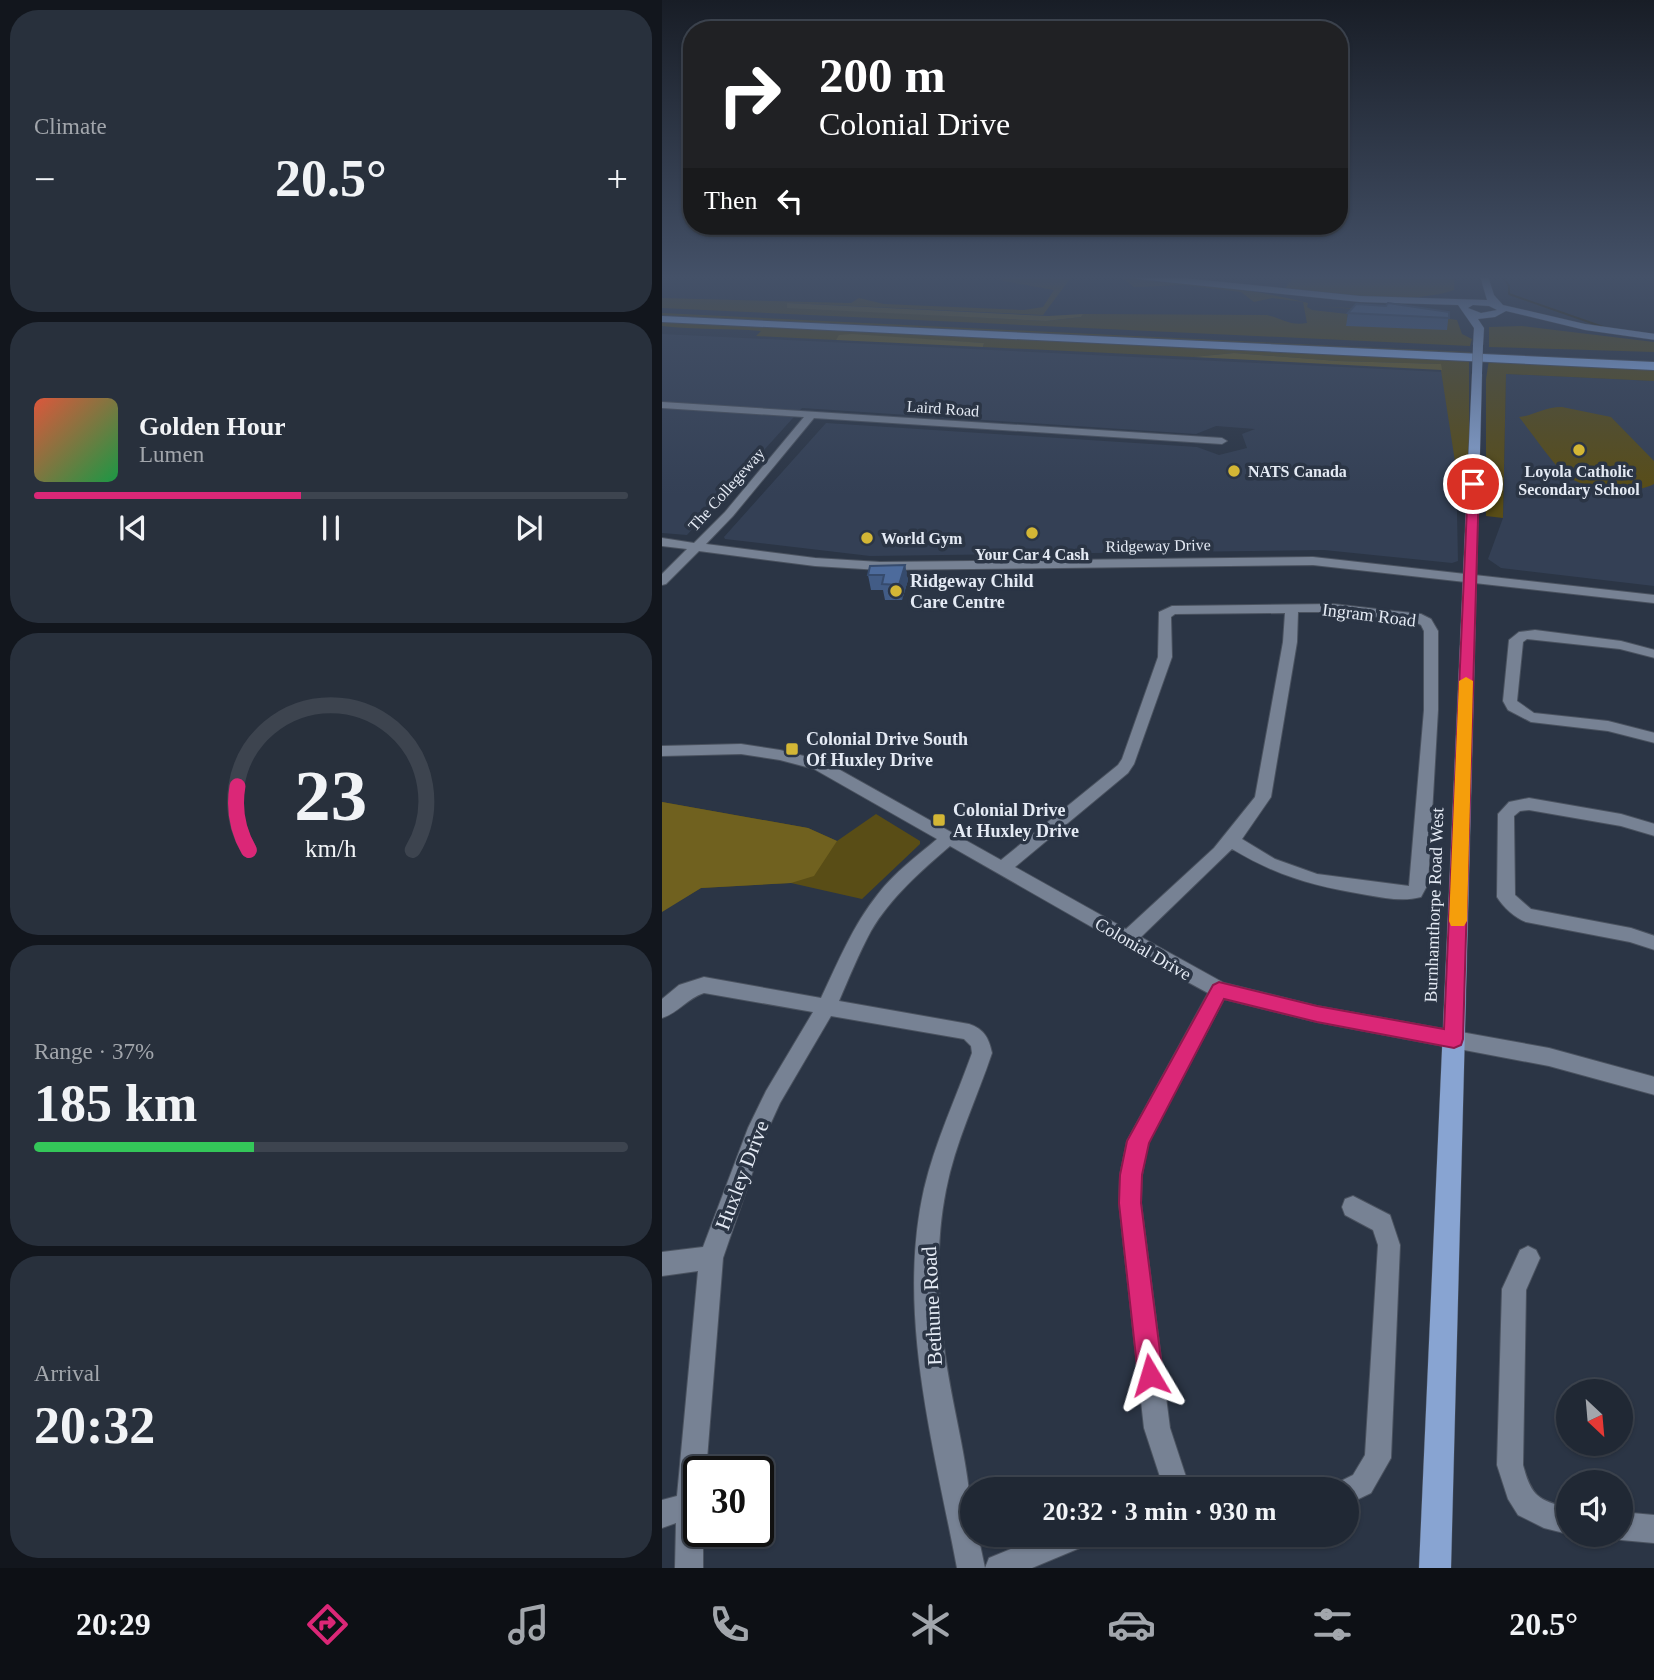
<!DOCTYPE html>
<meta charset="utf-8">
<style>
body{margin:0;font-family:"Times New Roman",serif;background:#28303c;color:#f1f3f6;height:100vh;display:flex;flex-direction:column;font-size:26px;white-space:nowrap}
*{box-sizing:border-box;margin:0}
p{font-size:23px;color:#a2a6ac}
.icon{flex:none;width:38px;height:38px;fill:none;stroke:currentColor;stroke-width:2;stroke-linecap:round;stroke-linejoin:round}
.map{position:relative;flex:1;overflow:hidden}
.details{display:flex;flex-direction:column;gap:10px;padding:10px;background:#12161d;width:662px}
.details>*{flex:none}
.guide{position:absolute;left:21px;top:21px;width:665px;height:214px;border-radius:28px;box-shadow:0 2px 5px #0004,0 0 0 2px #3d444f;background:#202124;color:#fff;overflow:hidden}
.needle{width:46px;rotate:154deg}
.tools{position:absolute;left:894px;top:1379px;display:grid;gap:14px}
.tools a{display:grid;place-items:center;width:77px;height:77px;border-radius:50%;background:#202834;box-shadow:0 2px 5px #0004,0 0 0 2px #3d444f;font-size:35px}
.speed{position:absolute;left:21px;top:1456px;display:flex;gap:14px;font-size:35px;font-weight:700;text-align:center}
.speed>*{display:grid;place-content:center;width:91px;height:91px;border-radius:50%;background:#202834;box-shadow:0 2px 5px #0004,0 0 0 2px #3d444f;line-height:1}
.speed .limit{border:4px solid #111;border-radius:10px;background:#fff;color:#111}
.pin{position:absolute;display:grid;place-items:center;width:60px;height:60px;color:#fff;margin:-30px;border:4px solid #fff;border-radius:50%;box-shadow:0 2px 7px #0007}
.me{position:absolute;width:77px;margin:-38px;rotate:353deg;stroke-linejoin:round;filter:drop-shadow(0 0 5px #0008)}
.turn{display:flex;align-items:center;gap:24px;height:147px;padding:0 21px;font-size:32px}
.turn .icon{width:91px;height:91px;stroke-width:2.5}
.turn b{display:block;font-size:49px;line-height:60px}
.then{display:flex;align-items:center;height:66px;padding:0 21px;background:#0003;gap:14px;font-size:26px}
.big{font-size:52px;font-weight:800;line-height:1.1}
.details .tile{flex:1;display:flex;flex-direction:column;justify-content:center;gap:10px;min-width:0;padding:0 24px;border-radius:28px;background:#28303c}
.details .dial{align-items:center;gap:0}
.dial svg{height:182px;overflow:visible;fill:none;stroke:#3d444f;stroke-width:7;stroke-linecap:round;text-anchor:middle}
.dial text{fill:#f1f3f6;stroke:none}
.song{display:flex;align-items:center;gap:21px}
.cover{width:84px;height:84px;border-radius:10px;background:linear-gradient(135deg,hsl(10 70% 55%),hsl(140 70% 35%))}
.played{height:7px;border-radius:4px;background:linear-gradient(90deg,#db2777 45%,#3d444f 45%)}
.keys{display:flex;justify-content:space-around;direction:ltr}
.heat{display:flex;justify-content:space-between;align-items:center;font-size:38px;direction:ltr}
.charge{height:10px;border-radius:5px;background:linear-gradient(90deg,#34c759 37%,#3d444f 0)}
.trip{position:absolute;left:298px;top:1477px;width:399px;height:70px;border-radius:35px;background:#202834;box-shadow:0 2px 5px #0004,0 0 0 2px #3d444f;font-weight:800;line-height:70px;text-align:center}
.dock{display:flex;height:112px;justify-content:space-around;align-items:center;background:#0d1015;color:#a2a6ac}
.dock .icon{width:49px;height:49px}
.dock .current{color:#db2777}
.dock b{font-size:32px;color:#f1f3f6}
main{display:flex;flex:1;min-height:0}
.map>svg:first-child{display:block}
.built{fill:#344055}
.green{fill:#594d16}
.forest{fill:#70611f}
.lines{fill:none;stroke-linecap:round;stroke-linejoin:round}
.stream{stroke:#2c2402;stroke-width:2}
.minor-casing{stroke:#4a525f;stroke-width:2}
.major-casing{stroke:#4a525f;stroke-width:1}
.highway-casing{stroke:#4a525f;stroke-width:2}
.minor{fill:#778294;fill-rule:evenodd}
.major{fill:#88a4d2;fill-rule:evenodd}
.highway{fill:#93bbfb;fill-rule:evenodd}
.major-bridge-casing{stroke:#4a525f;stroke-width:10;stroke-linecap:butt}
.major-bridge{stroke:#88a4d2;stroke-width:10}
.wall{fill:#425c86}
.shaded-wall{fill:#364b6d}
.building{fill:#4d6b9c;stroke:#364b6d;stroke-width:2}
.route{fill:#db2777;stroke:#8e194d;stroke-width:2}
.slow{fill:#f59e0b}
.poi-dot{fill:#d3b635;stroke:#2b3545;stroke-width:2.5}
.labels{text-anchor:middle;stroke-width:7;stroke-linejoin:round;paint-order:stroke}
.far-street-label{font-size:16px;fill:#e4eaf4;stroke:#2b3545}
.far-poi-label{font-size:16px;font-weight:bold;fill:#e4eaf4;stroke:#2b3545;text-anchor:start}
.poi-label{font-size:18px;font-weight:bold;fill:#e4eaf4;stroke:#2b3545;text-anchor:start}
.street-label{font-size:18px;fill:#e4eaf4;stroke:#2b3545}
.near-street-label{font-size:21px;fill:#e4eaf4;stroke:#2b3545}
</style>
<main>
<section class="details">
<div class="tile"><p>Climate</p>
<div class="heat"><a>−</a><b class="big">20.5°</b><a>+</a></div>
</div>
<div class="tile">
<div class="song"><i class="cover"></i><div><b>Golden Hour</b><p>Lumen</p></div></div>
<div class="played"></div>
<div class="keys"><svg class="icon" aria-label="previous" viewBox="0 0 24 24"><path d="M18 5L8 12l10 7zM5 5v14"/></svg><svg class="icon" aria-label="pause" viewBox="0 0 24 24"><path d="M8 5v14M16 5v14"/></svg><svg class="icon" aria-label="next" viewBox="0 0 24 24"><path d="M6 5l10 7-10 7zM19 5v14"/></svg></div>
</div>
<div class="tile dial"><svg viewBox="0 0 100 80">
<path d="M14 69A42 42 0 1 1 86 69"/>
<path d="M14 69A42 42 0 0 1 9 41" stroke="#db2777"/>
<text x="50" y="56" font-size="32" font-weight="700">23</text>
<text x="50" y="72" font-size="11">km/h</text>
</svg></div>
<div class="tile"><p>Range · 37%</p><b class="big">185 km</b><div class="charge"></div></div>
<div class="tile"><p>Arrival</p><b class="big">20:32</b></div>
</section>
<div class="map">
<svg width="993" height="1568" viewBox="0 0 993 1568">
<rect width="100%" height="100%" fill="#2b3545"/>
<path class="built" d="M0 334 781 372 794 462 796 561 790 563 662 550 208 556 63 539 62 537 164 423 535 447 557 455 585 448 580 434 593 429 554 426 534 434 140 408 25 535 0 533Z
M844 374 992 381V586L839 568 826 559 841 518Z"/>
<path class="green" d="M336 276H410L381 315 126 303 125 307 384 321 419 317 421 314 605 315C622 319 627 326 645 323L641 302 610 298 592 302 579 292 522 285 472 287 462 279 443 276C510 276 584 288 646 303L645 307 650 310 686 314 685 317 691 318 707 310 653 306 735 311 795 320 800 334 810 339 808 346 0 308V298L189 303 197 298 222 304 362 310 381 307 392 290 341 281Z
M632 276H793L792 290C746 306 670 293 622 290Z
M0 313 696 347 808 352V354L0 317Z
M0 321 807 359V469L794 468 778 364 676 361 572 353 531 357 321 347 322 343 178 335 174 340 94 336 99 331C66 328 33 330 0 326Z
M860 326 992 342V352L827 347V327Z
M827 360 992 369V381L844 374 841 518 824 516V379Z
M900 407 949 417 992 461V484C968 496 929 491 906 477 897 472 866 428 857 417 871 416 882 407 900 407Z
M0 802 146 828 175 841 214 814 258 841V844L200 899 129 883 39 888 0 911Z"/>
<path class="forest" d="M125 303 386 316 421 314 419 317 384 321 125 308Z
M190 334 322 343 321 347 174 340 177 335Z
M572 353 676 361 779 364 780 370 531 357Z
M0 802 146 828 175 841 152 876 129 883 39 888 0 912Z"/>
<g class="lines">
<path class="stream" d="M840 276 847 286V294L944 328"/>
<g class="minor-casing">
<path id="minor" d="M0 402 560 438 565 441 560 444 152 418 71 516 44 544 153 558 218 562 651 557 993 595V603L651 565 218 570 153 566 37 551 4 584 0 585V574L25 549 0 546V538L32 543 63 512 142 417 0 408Z
M671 604 759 614 769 619 776 631V710L766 884 759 897C741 902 724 898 705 895 652 886 617 877 570 849L479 937 562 983 655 1006 887 1048 993 1077V1095L887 1066 655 1022 562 999 486 1143 480 1175 479 1203 508 1428 528 1489H502L482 1428 457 1203 458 1175 465 1141 546 993 458 945 456 942 288 846C259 871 229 897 209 931 197 953 187 978 177 1001L307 1024C322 1029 327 1038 330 1053 315 1098 293 1143 284 1190 275 1235 275 1283 280 1329 286 1398 310 1466 310 1535H316L323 1568H295C272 1446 234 1313 262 1189 273 1142 294 1098 310 1053L309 1046 302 1039 169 1016 118 1103 103 1136 61 1258 44 1472H37V1531H41V1568H13L14 1523 0 1528V1500L15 1496 36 1271 0 1276V1252L41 1247 86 1128 104 1091 151 1012 42 993C26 998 16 1013 0 1018V999L17 985 42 977 159 998C176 962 191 925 216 894 232 873 255 856 275 839L152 769 118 760 79 754 0 756V746L79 744 118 750 162 761 339 860 456 765 460 759 496 657 497 612 510 606ZM636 612H671L751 621 759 625 762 631V710L747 886 655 874 613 859 580 839 609 797 635 642ZM623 613 621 642 593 797 552 848 464 929 353 867 466 773 472 764 510 657 509 617 513 614Z
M873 630 959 641 993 650V658L958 649 865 639 861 642 855 701 872 713 946 721 993 733V743L946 731 869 722 846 710 841 701 847 640 857 632Z
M867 798 959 814 993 824V836L959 826 867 810 858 811 852 816 853 895 869 909 969 928 993 936V950L968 942 864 922C853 918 841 907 835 897L836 814 847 802Z
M691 1196 728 1215 738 1245 729 1458 709 1493 684 1505V1489H672L675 1483 691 1475 703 1455 716 1245 711 1230 683 1215 680 1207 683 1199Z
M866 1246 874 1250 878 1258 864 1290 861 1465C869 1495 876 1501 906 1507V1534L882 1528 856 1515 846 1499 835 1465 840 1289 858 1250Z
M959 1512 993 1515V1543L959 1540 949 1536 959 1535Z
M383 1535H429L425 1545 370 1568H323L327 1558Z"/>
</g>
<g class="major-casing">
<path id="major" d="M472 276H501L698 296 825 300 818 276H826L832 295 841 305 923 324 993 334V340L923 330 844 311 833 317 816 319 822 328 821 345 816 348 811 345 812 328 796 305 698 302 476 279ZM811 305 827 306 835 310 819 313 806 308Z
M815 371 820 374 789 1568H757L810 374Z"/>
</g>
<g class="highway-casing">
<path id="highway" d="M0 316 993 362V370L0 322Z"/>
</g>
<use href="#minor" class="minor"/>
<use href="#major" class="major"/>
<use href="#highway" class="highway"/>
<g class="major-bridge-casing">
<path id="major-bridge" d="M815 374 816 345"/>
</g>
<use href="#major-bridge" class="major-bridge"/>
</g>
<path class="wall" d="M787 312 785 330 684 326 686 313Z
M243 565 246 580 240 600H223L221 590H209L206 575Z"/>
<path class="shaded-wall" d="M243 565 246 580 240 600 237 585Z"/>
<path class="building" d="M726 303 787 312V318L686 313 694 304 724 306Z
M243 565 237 585 220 584 222 575H206L208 566Z"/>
<linearGradient id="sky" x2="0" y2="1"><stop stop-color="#181d26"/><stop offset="0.56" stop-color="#445168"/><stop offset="1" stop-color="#445168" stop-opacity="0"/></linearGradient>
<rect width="993" height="495" fill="url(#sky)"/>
<path class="route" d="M811 481 817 484 801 1039 799 1045 792 1048 655 1022 562 999 487 1143 480 1175 479 1203 501 1375 497 1384 488 1388 479 1384 476 1375 457 1203 458 1175 465 1141 551 985 557 982 655 1006 782 1029 806 484Z"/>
<path class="slow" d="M804 677 811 681 805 921 802 926H789L787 921 797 681Z"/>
<g class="poi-dot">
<circle cx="917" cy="450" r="7"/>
<circle cx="572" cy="471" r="7"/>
<circle cx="370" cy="533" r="7"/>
<circle cx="205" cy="538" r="7"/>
<circle cx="234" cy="591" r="7"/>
<rect x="123" y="742" width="14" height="14" rx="3.5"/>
<rect x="270" y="813" width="14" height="14" rx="3.5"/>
</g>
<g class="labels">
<g class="far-street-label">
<text transform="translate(281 408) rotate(4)" y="6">Laird Road</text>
<text transform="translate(64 489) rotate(-48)" y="6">The Collegeway</text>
<text transform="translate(496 545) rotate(-1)" y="6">Ridgeway Drive</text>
</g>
<g class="far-poi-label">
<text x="586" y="477">NATS Canada</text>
<text x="917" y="477" text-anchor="middle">Loyola Catholic<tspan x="917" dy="18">Secondary School</tspan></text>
<text x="219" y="544">World Gym</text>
<text x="370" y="560" text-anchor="middle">Your Car 4 Cash</text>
</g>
<g class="poi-label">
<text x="248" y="587">Ridgeway Child<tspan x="248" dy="21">Care Centre</tspan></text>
<text x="144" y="745">Colonial Drive South<tspan x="144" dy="21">Of Huxley Drive</tspan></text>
<text x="291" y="816">Colonial Drive<tspan x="291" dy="21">At Huxley Drive</tspan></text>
</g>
<g class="street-label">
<text transform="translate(707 615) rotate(7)" y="6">Ingram Road</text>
<text transform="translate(772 905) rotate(-88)" y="6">Burnhamthorpe Road West</text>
<text transform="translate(481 949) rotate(30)" y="6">Colonial Drive</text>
</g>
<g class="near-street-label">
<text transform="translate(80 1175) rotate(-69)" y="7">Huxley Drive</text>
<text transform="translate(270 1306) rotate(-93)" y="7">Bethune Road</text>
</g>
</g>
</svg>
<div class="tools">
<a><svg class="needle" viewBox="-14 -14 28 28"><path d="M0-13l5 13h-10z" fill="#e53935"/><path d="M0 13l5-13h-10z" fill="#a2a6ac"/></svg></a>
<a><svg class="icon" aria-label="sound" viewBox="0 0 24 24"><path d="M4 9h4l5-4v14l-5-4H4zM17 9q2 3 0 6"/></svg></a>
</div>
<div class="speed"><div class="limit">30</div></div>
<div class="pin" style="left:811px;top:484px;background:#d93025"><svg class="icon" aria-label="arrive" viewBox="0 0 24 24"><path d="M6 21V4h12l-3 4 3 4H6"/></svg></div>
<svg class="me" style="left:488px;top:1375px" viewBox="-20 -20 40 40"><path d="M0-17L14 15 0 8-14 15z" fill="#db2777" stroke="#fff" stroke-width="4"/></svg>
<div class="trip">20:32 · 3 min · 930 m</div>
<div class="guide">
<div class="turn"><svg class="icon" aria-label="right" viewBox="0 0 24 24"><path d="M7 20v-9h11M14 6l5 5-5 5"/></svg><div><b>200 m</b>Colonial Drive</div></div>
<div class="then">Then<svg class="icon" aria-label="left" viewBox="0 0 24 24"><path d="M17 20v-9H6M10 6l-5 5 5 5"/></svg></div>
</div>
</div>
</main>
<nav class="dock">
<b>20:29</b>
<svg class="icon current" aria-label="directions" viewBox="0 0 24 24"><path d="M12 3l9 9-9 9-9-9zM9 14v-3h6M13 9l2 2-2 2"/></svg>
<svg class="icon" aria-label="music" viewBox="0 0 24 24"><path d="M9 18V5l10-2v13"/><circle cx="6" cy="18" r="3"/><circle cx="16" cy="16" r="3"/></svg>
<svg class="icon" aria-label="phone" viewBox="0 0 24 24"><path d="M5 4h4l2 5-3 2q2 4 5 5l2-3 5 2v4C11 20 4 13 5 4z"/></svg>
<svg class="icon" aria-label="climate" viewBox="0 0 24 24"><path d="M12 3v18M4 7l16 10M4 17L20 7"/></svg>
<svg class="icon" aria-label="car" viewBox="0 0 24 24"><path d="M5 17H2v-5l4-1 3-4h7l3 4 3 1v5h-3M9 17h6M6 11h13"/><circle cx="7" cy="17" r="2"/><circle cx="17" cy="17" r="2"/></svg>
<svg class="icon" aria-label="filters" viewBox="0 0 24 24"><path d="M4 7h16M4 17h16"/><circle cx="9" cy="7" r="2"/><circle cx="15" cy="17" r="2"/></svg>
<b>20.5°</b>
</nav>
